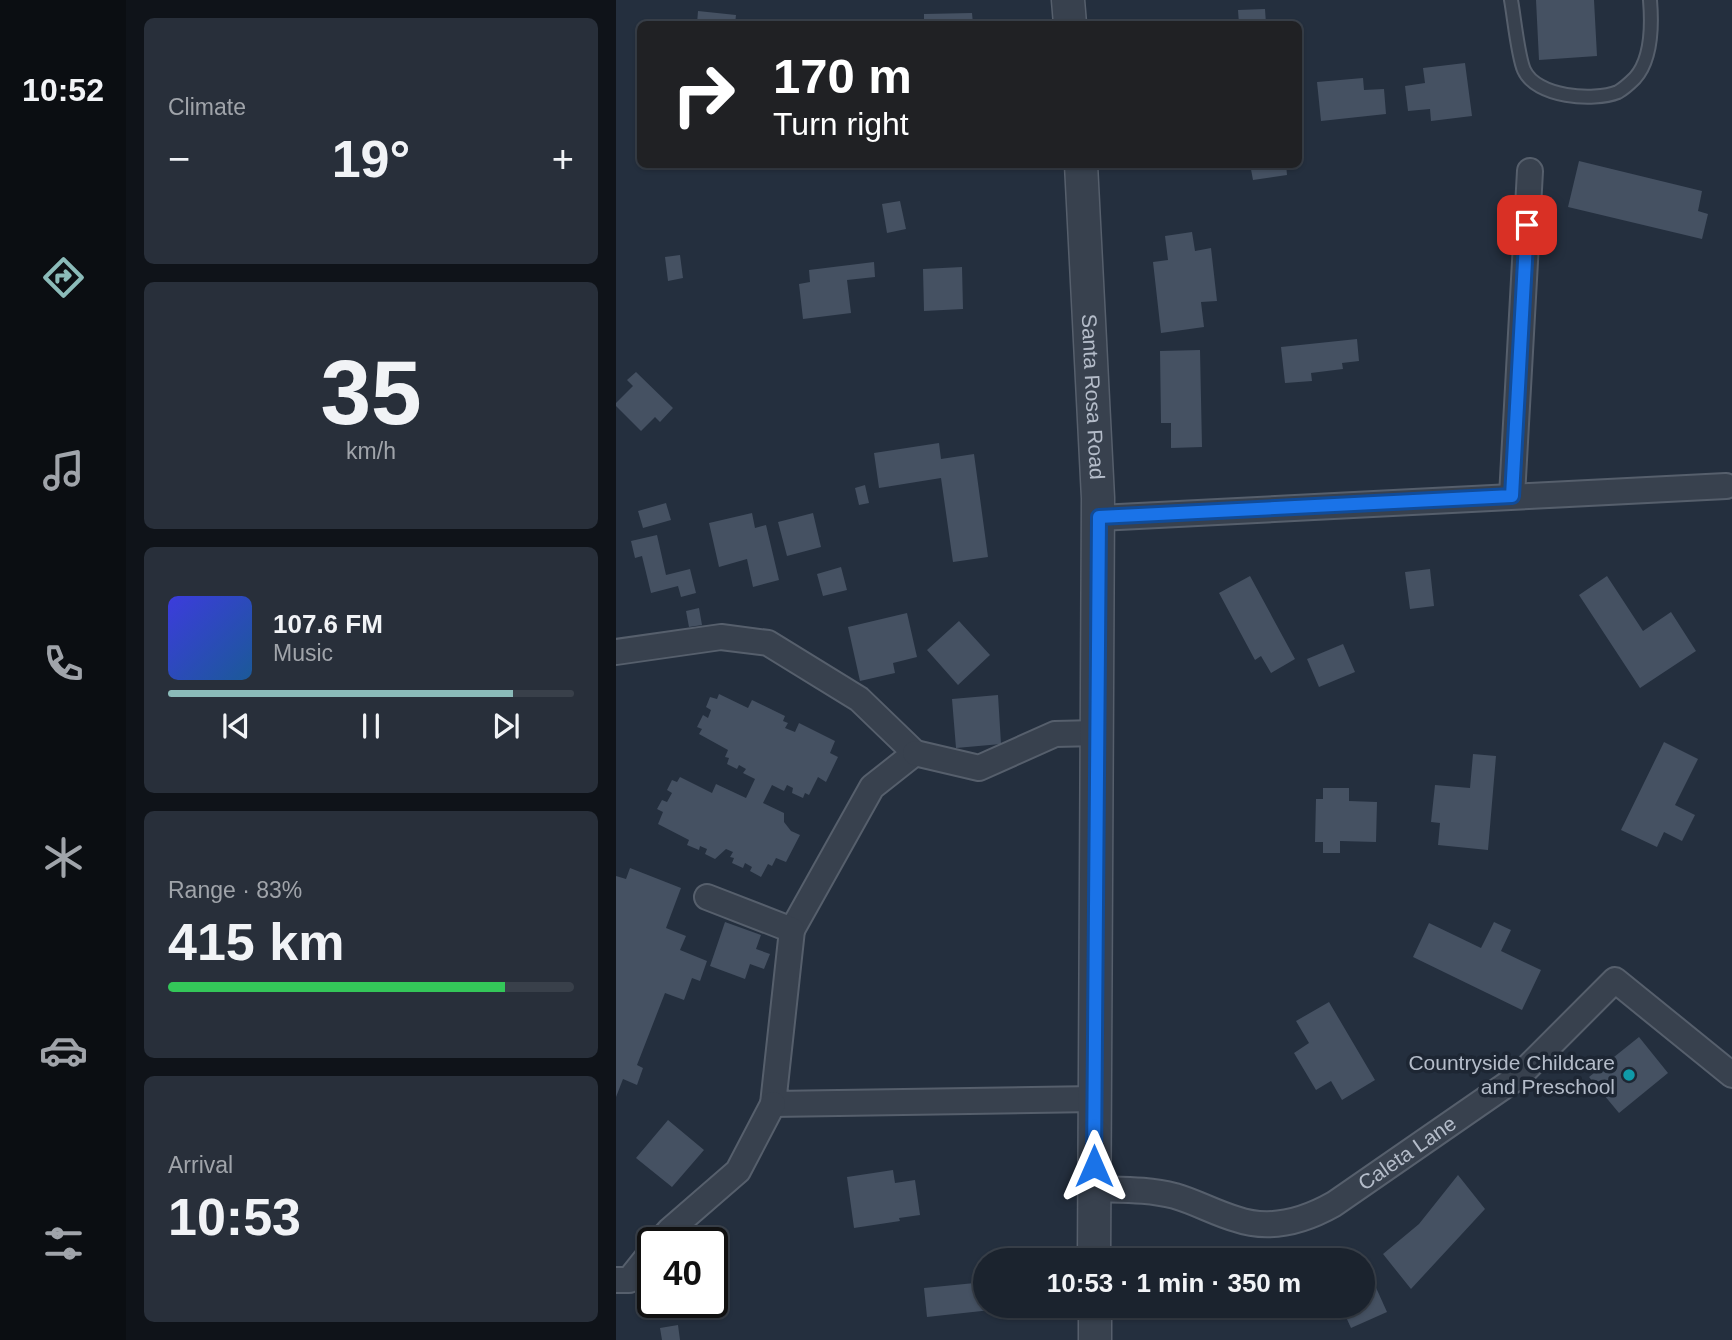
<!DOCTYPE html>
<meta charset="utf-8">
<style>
body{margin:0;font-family:Helvetica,sans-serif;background:#282f3a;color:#f1f3f6;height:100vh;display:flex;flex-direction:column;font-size:26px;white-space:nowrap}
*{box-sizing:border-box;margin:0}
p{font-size:23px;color:#a0a4aa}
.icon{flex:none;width:38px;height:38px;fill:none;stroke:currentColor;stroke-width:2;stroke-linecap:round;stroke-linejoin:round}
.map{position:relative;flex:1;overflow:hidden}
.side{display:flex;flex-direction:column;gap:18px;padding:18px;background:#0f1319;width:490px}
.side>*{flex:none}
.hud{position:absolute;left:21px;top:21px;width:665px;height:147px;border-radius:10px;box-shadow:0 2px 5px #0004,0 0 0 2px #39404a;background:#202124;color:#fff;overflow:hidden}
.speed{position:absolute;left:21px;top:1227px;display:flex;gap:14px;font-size:35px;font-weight:700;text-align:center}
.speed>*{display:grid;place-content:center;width:91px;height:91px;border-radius:50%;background:#1b232e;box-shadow:0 2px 5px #0004,0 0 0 2px #39404a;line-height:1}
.speed .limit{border:4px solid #111;border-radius:10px;background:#fff;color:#111}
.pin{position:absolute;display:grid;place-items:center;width:60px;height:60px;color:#fff;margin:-30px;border-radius:14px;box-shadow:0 4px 10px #0006}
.me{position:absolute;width:77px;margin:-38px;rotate:0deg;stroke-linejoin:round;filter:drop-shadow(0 0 5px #0008)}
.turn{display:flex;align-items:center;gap:24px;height:147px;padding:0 21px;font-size:32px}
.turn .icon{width:91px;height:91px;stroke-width:2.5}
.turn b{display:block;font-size:49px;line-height:60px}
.big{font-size:52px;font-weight:800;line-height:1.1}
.side .card{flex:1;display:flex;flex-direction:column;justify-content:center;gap:10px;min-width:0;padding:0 24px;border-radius:10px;background:#282f3a}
.side .dial{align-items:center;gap:0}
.dial b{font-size:91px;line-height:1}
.song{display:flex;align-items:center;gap:21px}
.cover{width:84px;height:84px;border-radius:10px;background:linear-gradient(135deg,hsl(240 70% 55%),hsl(210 70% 35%))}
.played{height:7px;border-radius:4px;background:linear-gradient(90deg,#8bbbb9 85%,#39404a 85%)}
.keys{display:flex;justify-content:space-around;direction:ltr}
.heat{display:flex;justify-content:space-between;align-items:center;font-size:38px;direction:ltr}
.charge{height:10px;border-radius:5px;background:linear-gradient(90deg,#34c759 83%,#39404a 0)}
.trip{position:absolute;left:357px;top:1248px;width:402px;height:70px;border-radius:35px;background:#1b232e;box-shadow:0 2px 5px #0004,0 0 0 2px #39404a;font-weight:800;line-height:70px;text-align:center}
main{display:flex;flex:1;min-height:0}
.menu{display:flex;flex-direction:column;width:126px;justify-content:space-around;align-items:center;background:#0b0e12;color:#a0a4aa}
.menu .icon{width:49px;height:49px}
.menu .active{color:#8bbbb9}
.menu b{font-size:32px;color:#f1f3f6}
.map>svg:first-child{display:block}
.building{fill:#455162}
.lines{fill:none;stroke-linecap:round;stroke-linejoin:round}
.service-casing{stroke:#565f6c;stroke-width:16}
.minor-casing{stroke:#565f6c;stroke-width:28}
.tertiary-casing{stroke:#565f6c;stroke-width:35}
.service{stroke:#38414e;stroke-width:12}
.minor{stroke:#38414e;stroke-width:24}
.tertiary{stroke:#38414e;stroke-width:32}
.route-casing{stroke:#114b97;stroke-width:18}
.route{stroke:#1a73e8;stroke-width:12}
.culture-dot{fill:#0f9aa8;stroke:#1d2633;stroke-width:2.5}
.labels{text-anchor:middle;stroke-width:7;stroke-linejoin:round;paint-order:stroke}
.street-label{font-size:21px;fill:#b4bcc9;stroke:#1d2633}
.poi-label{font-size:21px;fill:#b4bcc9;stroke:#1d2633;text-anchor:end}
</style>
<main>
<nav class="menu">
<b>10:52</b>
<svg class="icon active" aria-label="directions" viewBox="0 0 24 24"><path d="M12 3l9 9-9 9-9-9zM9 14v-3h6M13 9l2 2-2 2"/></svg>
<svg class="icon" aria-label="music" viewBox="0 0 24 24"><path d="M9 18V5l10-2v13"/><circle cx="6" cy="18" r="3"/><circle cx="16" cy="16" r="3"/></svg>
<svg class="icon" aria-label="phone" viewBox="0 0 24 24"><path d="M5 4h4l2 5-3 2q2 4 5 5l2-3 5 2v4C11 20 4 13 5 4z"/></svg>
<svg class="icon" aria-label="climate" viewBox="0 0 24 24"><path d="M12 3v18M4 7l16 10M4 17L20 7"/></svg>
<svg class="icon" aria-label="car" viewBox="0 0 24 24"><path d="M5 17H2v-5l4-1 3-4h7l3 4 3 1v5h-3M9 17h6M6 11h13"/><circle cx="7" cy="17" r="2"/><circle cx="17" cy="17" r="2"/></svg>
<svg class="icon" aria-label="filters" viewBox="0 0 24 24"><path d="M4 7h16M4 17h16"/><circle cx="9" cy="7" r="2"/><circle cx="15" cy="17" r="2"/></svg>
</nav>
<section class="side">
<div class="card"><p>Climate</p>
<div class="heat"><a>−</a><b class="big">19°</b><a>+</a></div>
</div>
<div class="card dial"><b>35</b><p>km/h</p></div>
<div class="card">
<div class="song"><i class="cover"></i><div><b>107.6 FM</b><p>Music</p></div></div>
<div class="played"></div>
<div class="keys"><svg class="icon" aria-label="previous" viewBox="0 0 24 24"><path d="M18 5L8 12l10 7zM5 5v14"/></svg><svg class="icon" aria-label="pause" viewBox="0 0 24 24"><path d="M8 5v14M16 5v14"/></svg><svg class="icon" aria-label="next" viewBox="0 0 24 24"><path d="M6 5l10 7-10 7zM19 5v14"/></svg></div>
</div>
<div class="card"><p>Range · 83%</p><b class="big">415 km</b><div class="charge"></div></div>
<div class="card"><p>Arrival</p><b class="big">10:53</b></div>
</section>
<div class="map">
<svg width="1116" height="1340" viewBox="0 0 1116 1340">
<rect width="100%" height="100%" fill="#242f3e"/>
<path class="building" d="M920 0H978L981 56 923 60Z
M649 9 650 24H623L622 10Z
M82 11 120 15 119 24H81Z
M356 13 357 24H308V14Z
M849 63 856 116 815 121 814 109 792 111 789 86 809 83 807 68Z
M747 78 748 90 768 89 770 114 705 121 701 82Z
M963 161 1086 191 1082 211 1092 214 1086 239 952 207Z
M634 164H670L671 175 637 180Z
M284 201 290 229 271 233 266 204Z
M576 232 579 251 595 248 601 301 585 302 588 327 545 333 537 262 552 260 549 236Z
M64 255 67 278 52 281 49 257Z
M258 262 259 277 231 280 235 313 187 319 183 284 194 282 193 270Z
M346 267 347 309 308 311 307 269Z
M741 339 743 361 726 363 727 369 695 373 696 381 669 383 665 347Z
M584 350 586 447 555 448V423H545L544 351Z
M20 372 57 408 44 422 39 417 25 431 0 406V403L17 386 11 380Z
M323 443 325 459 358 454 372 557 337 562 325 478 263 488 258 453Z
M249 485 253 503 243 505 239 488Z
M50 503 55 520 27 528 22 511Z
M136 513 139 528 150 525 163 580 137 587 131 559 103 567 93 523Z
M197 513 205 547 171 556 162 522Z
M41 535 50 575 74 569 80 593 65 597 62 586 35 593 26 556 19 558 15 541Z
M225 567 231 590 207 596 201 574Z
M814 569 818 606 794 609 789 572Z
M634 576 679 659 655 673 645 656 639 660 603 593Z
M991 576 1027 631 1055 612 1080 651 1024 688 963 595Z
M83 608 86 625 73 627 70 611Z
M291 613 301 657 277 663 279 673 244 681 232 627Z
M343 621 374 655 342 685 311 650Z
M727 644 739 672 703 687 691 659Z
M103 694 132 708 136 700 169 716 167 721 172 723 169 728 179 732 183 723 219 741 214 753 222 757 210 782 202 777 193 795 189 793 187 798 176 793 177 788 171 785 168 791 156 785 147 803 168 813V822L175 831 184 835 170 862 160 858 156 866 152 864 145 877 134 871 136 867 129 863 127 868 116 863 118 858 114 857 117 852 110 849 99 859 89 854 91 849 84 846 83 850 71 845 73 840 42 824 47 812 41 809 46 800 51 802 56 793 51 790 56 780 61 782 64 777 96 793 100 784 130 798 139 779 127 773 130 769 123 765 121 769 111 764 113 758 109 757 112 750 83 734 86 729 81 727 87 715 92 718 95 710 90 707 94 697 101 699Z
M382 695 385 744 340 748 336 699Z
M1048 742 1082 759 1059 805 1079 815 1066 841 1048 832 1041 847 1005 830Z
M857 754 880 756 872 850 822 845 824 823 815 822 819 785 854 788Z
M707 788H733V801L761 802 760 842 724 841V853H707V842H699L700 799H707Z
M14 868 65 888 50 928 70 936 64 950 91 961 84 981 76 978 68 1000 49 993 21 1065 27 1068 21 1085 7 1079 0 1097V876L10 879Z
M109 922 145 935 140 949 154 954 148 969 134 964 129 979 94 966Z
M878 922 895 930 885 951 925 970 906 1010 797 957 813 923 865 948Z
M713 1002 759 1080 726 1100 715 1081 700 1090 678 1053 693 1043 680 1021Z
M1023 1037 1052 1073 1003 1113 973 1077Z
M52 1120 88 1150 56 1187 20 1158Z
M277 1170 279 1183 299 1180 304 1215 283 1218 284 1221 238 1228 231 1177Z
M842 1175 869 1209 795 1289 767 1254 803 1224Z
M99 1257 113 1301 67 1317 62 1302H96V1258Z
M753 1272 771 1312 735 1328 725 1306H747V1275Z
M369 1282V1306H374L375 1310 311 1317 308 1288Z
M62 1325 64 1340H46L44 1328Z"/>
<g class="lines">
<g class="service-casing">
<path id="service" d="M895 0C898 16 902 57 908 70 920 97 977 102 1002 92 1007 89 1014 83 1019 78 1036 59 1036 24 1034 0"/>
</g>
<g class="minor-casing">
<g id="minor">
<path d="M896 496 914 171"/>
<path d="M483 518 1110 486"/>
<path d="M0 652 105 637 152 643 243 699 299 753 256 787 176 930"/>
<path d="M299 753 363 768 439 734 481 733"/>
<path d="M91 897 176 930 157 1104 479 1099"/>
<path id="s1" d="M478 1189C506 1190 532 1189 559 1196 580 1202 599 1213 620 1219 654 1231 688 1221 718 1204L903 1076 999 980 1116 1075"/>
<path d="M43 1242 54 1230 122 1171 157 1104"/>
<path d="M0 1280H13L37 1250"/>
</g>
</g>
<g class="tertiary-casing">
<g id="tertiary">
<path d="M452 0 454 24"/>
<path id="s2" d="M465 164 482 498 478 1260"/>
<path d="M479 1306V1340"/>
</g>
</g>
<use href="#service" class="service"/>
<use href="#minor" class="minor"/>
<use href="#tertiary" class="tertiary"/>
</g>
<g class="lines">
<g class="route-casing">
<path id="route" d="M478 1166 483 517 896 496 911 225"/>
</g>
<use href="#route" class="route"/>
</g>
<circle class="culture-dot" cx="1013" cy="1075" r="7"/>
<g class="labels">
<g class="street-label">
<text dy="7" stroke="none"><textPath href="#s2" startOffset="233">Santa Rosa Road</textPath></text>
<text dy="7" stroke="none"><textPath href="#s1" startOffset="338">Caleta Lane</textPath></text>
</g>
<g class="poi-label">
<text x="999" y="1070">Countryside Childcare<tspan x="999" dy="24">and Preschool</tspan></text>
</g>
</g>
</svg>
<div class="speed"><div class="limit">40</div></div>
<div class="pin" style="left:911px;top:225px;background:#d93025"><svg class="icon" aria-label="arrive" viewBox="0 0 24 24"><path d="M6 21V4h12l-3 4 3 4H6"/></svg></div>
<svg class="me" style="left:478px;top:1166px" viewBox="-20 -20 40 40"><path d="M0-17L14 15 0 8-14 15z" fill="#1a73e8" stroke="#fff" stroke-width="4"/></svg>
<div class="trip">10:53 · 1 min · 350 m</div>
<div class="hud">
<div class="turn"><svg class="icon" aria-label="right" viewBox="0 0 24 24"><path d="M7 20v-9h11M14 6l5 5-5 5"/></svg><div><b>170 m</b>Turn right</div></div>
</div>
</div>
</main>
